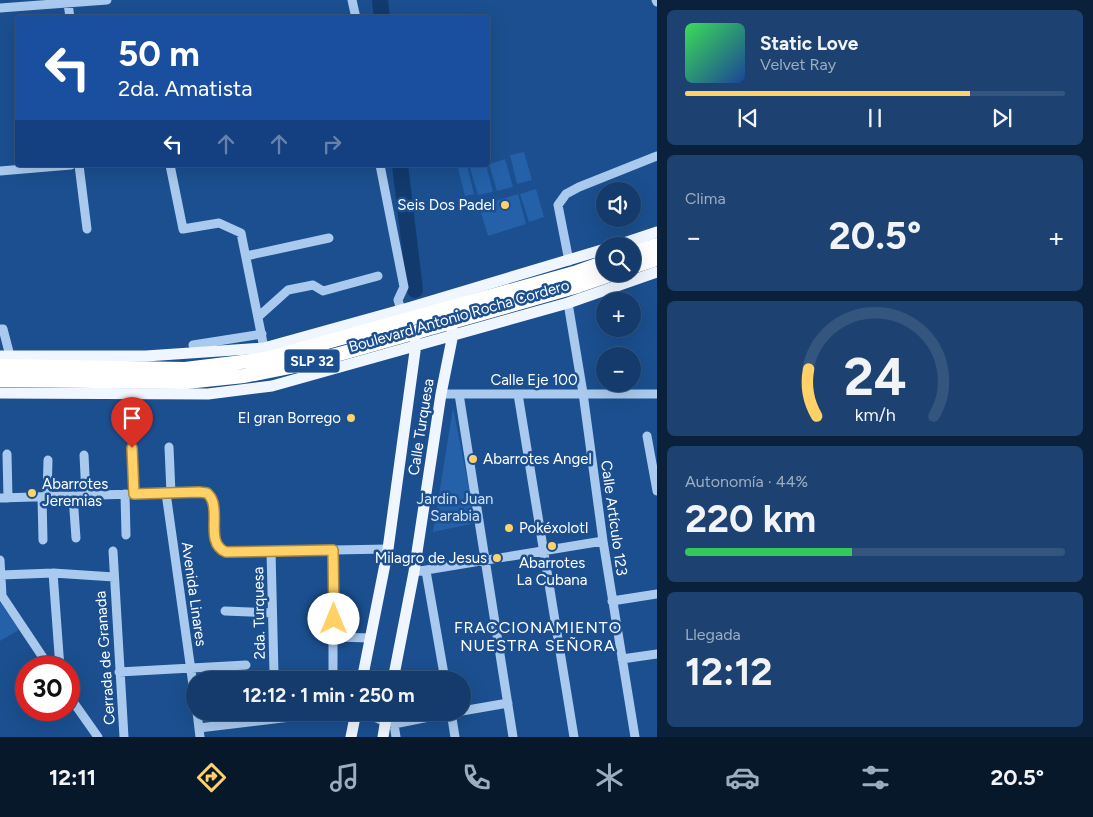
<!DOCTYPE html>
<html lang="es">
<meta charset="utf-8">
<style>
body{margin:0;font-family:Figtree,sans-serif;background:#1d4271;color:#f1f3f6;height:100vh;display:flex;flex-direction:column;font-size:19px;white-space:nowrap}
*{box-sizing:border-box;margin:0}
p{font-size:16px;color:#9dadc1}
.icon{flex:none;width:28px;height:28px;fill:none;stroke:currentColor;stroke-width:2;stroke-linecap:round;stroke-linejoin:round}
.map{position:relative;flex:1;overflow:hidden}
.panel{display:flex;flex-direction:column;gap:10px;padding:10px;background:#0b203b;width:436px}
.panel>*{flex:none}
.top-card{position:absolute;left:15px;top:15px;width:475px;height:152px;border-radius:5px;box-shadow:0 5px 20px #0002,0 0 0 1px #33557e;background:#1a4fa0;color:#fff;overflow:hidden}
.controls{position:absolute;left:596px;top:182px;display:grid;gap:10px}
.controls a{display:grid;place-items:center;width:45px;height:45px;border-radius:50%;background:#143b6b;box-shadow:0 5px 20px #0002,0 0 0 1px #33557e;font-size:25px}
.speed{position:absolute;left:15px;top:656px;display:flex;gap:10px;font-size:25px;font-weight:700;text-align:center}
.speed>*{display:grid;place-content:center;width:65px;height:65px;border-radius:50%;background:#143b6b;box-shadow:0 5px 20px #0002,0 0 0 1px #33557e;line-height:1}
.speed .limit{border:8px solid #d22;background:#fff;color:#111}
.pin{position:absolute;display:grid;place-items:center;width:42px;height:42px;color:#fff;margin:-51px -21px;border-radius:50% 50% 50% 0;rotate:-45deg;box-shadow:0 0 5px #0007}
.pin .icon{rotate:45deg}
.me{position:absolute;width:55px;margin:-28px;rotate:0deg;stroke-linejoin:round;filter:drop-shadow(0 0 4px #0008)}
.turn{display:flex;align-items:center;gap:18px;height:105px;padding:0 20px;font-size:22px}
.turn .icon{width:65px;height:65px;stroke-width:2.5}
.turn b{display:block;font-size:35px;line-height:42px}
.lanes{display:flex;align-items:center;height:48px;padding:0 20px;background:#0003;justify-content:center;gap:25px;direction:ltr}
.lanes .off{opacity:.35}
.big{font-size:38px;font-weight:700;line-height:1.1}
.panel .card{flex:1;display:flex;flex-direction:column;justify-content:center;gap:8px;min-width:0;padding:0 18px;border-radius:8px;background:#1d4271}
.panel .dial{align-items:center;gap:0}
.dial svg{height:130px;overflow:visible;fill:none;stroke:#33557e;stroke-width:7;stroke-linecap:round;text-anchor:middle}
.dial text{fill:#f1f3f6;stroke:none}
.song{display:flex;align-items:center;gap:15px}
.cover{width:60px;height:60px;border-radius:8px;background:linear-gradient(135deg,hsl(130 70% 55%),hsl(220 70% 35%))}
.played{height:5px;border-radius:2px;background:linear-gradient(90deg,#ffd166 75%,#33557e 75%)}
.keys{display:flex;justify-content:space-around;direction:ltr}
.heat{display:flex;justify-content:space-between;align-items:center;font-size:28px;direction:ltr}
.charge{height:8px;border-radius:4px;background:linear-gradient(90deg,#34c759 44%,#33557e 0)}
.trip{position:absolute;left:186px;top:671px;width:285px;height:50px;border-radius:25px;background:#143b6b;box-shadow:0 5px 20px #0002,0 0 0 1px #33557e;font-weight:700;line-height:50px;text-align:center}
.tabs{display:flex;height:80px;justify-content:space-around;align-items:center;background:#08182b;color:#9dadc1}
.tabs .icon{width:35px;height:35px}
.tabs .selected{color:#ffd166}
.tabs b{font-size:22px;color:#f1f3f6}
main{display:flex;flex:1;min-height:0}
.map>svg:first-child{display:block}
.green{fill:#2461a8}
.lines{fill:none;stroke-linecap:round;stroke-linejoin:round}
.river{stroke:#123a6d;stroke-width:16}
.minor{stroke:#a9c9ee;stroke-width:9}
.major{stroke:#f0f6ff;stroke-width:11}
.highway{stroke:#fff;stroke-width:14}
.highway-bridge{stroke:#fff;stroke-width:14}
.route-casing{stroke:#a68842;stroke-width:12}
.route{stroke:#ffd166;stroke-width:9}
.poi-dot{fill:#ffd166;stroke:#1b4f8f;stroke-width:2}
.labels{text-anchor:middle;stroke-width:5;stroke-linejoin:round;paint-order:stroke}
.shield{fill:#1b4f8f;stroke:#bbcadd;stroke-width:1}
.shield-label{font-size:14px;font-weight:bold;fill:#fff}
.poi-label{font-size:15px;fill:#fff;stroke:#1b4f8f;text-anchor:end}
.street-label{font-size:15px;fill:#fff;stroke:#1b4f8f}
.park-label{font-size:15px;fill:#cfe3fa;stroke:#1b4f8f}
.neighbourhood-label{font-size:16px;letter-spacing:1px;fill:#fff;stroke:#1b4f8f}
</style>
<main>
<div class="map">
<svg width="657" height="737" viewBox="0 0 657 737">
<rect width="100%" height="100%" fill="#1b4f8f"/>
<path class="green" d="M524 152 532 180 517 184 510 155Z
M505 159 513 187 497 191 489 164Z
M467 165 474 194 465 196 458 168Z
M486 165 493 192 478 195 470 168Z
M536 189 544 217 529 222 520 194Z
M518 194 526 224 488 236 479 206Z
M453 408 476 523 433 532Z
M0 602 19 630 0 641Z"/>
<g class="lines">
<path class="river" d="M380 0 382 18
M400 165 415 290"/>
<path class="minor" d="M352 0 356 18
M656 0 657 2
M68 3 70 18
M0 8 107 0
M79 165 87 229
M170 165 183 229 219 223 241 233 264 348
M380 165 404 287 398 300 401 310
M0 171 71 165
M246 256 329 238
M569 261 558 205 566 194 579 187 657 156
M568 303 583 393 603 541 635 737
M258 317 288 290 313 285 323 291 378 276
M0 329H3L10 356
M193 345 262 334
M441 394H657
M459 394 513 737
M518 394 574 737
M647 436 657 491
M169 447 171 493
M132 448 134 494
M7 454 8 498
M84 455 86 495
M166 493 195 699
M125 494 126 535
M73 496 76 538
M42 497 43 540
M47 497 48 460
M0 498 199 492 207 493C209 495 211 497 212 500 219 516 206 544 226 552L388 549
M113 551 124 737
M271 551 274 674
M0 560 2 596 50 668
M426 571 445 680
M414 572 603 541
M53 573 60 668
M1 575 53 573 114 577
M612 601 657 594
M225 611 272 613
M334 637 371 638
M622 659 657 654
M333 671V550
M119 672 246 665
M69 696 98 737
M462 711 508 703
M197 712 200 737
M363 712 386 722 394 724 454 712
M451 712 455 737
M394 724 396 737
M199 728 332 712"/>
<path class="major" d="M615 246 657 232
M0 356H146L264 348 408 308 605 249
M0 393 208 394 272 386 568 303 657 272
M362 680 388 549 416 344 415 339
M393 680 414 572 441 394 453 334 444 300
M351 737 356 712
M383 737 387 712"/>
<path class="highway" d="M632 253 657 245
M632 267 657 259"/>
<path class="highway-bridge" d="M0 366 185 369 266 359 574 273 605 262
M0 380 186 382 244 376 290 367 343 353 578 286 613 274"/>
</g>
<g class="lines">
<g class="route-casing">
<path id="route" d="M132 448 134 494 199 492 207 493C209 495 211 497 212 500 219 516 206 544 226 552L333 550 334 619"/>
</g>
<use href="#route" class="route"/>
</g>
<g class="poi-dot">
<circle cx="505" cy="205" r="5"/>
<circle cx="351" cy="418" r="5"/>
<circle cx="473" cy="459" r="5"/>
<circle cx="32" cy="493" r="5"/>
<circle cx="509" cy="528" r="5"/>
<circle cx="552" cy="546" r="5"/>
<circle cx="497" cy="558" r="5"/>
</g>
<g class="labels">
<rect class="shield" x="284.5" y="349.5" width="55" height="23" rx="4"/>
<g class="shield-label">
<text x="312" y="366">SLP 32</text>
</g>
<g class="poi-label">
<text x="495" y="210">Seis Dos Padel</text>
<text x="341" y="423">El gran Borrego</text>
<text x="483" y="464" text-anchor="start">Abarrotes Angel</text>
<text x="42" y="489" text-anchor="start">Abarrotes<tspan x="42" dy="17">Jeremias</tspan></text>
<text x="519" y="533" text-anchor="start">Pokéxolotl</text>
<text x="487" y="563">Milagro de Jesus</text>
<text x="552" y="568" text-anchor="middle">Abarrotes<tspan x="552" dy="17">La Cubana</tspan></text>
</g>
<g class="street-label">
<text transform="translate(459 316) rotate(-16)" y="5">Boulevard Antonio Rocha Cordero</text>
<text x="534" y="385">Calle Eje 100</text>
<text transform="translate(421 427) rotate(-81)" y="5">Calle Turquesa</text>
<text transform="translate(614 518) rotate(82)" y="5">Calle Artículo 123</text>
<text transform="translate(194 594) rotate(82)" y="5">Avenida Linares</text>
<text transform="translate(259 613) rotate(-91)" y="5">2da. Turquesa</text>
<text transform="translate(105 658) rotate(-94)" y="5">Cerrada de Granada</text>
</g>
<g class="park-label">
<text x="455" y="504">Jardin Juan<tspan x="455" dy="17">Sarabia</tspan></text>
</g>
<g class="neighbourhood-label">
<text x="538" y="633">FRACCIONAMIENTO<tspan x="538" dy="18">NUESTRA SEÑORA</tspan></text>
</g>
</g>
</svg>
<div class="controls">
<a><svg class="icon" aria-label="sound" viewBox="0 0 24 24"><path d="M4 9h4l5-4v14l-5-4H4zM17 9q2 3 0 6"/></svg></a>
<a><svg class="icon" aria-label="search" viewBox="0 0 24 24"><circle cx="10" cy="10" r="6"/><path d="M15 15l6 6"/></svg></a>
<a>+</a>
<a>−</a>
</div>
<div class="speed"><div class="limit">30</div></div>
<div class="pin" style="left:132px;top:448px;background:#d93025"><svg class="icon" aria-label="arrive" viewBox="0 0 24 24"><path d="M6 21V4h12l-3 4 3 4H6"/></svg></div>
<svg class="me" style="left:334px;top:619px" viewBox="-20 -20 40 40"><circle r="19" fill="#fff"/><path d="M0-13L10 11 0 6-10 11z" fill="#ffd166"/></svg>
<div class="trip">12:12 · 1 min · 250 m</div>
<div class="top-card">
<div class="turn"><svg class="icon" aria-label="left" viewBox="0 0 24 24"><path d="M17 20v-9H6M10 6l-5 5 5 5"/></svg><div><b>50 m</b>2da. Amatista</div></div>
<div class="lanes"><svg class="icon" aria-label="left" viewBox="0 0 24 24"><path d="M17 20v-9H6M10 6l-5 5 5 5"/></svg><svg class="icon off" aria-label="ahead" viewBox="0 0 24 24"><path d="M12 20V5M6 11l6-6 6 6"/></svg><svg class="icon off" aria-label="ahead" viewBox="0 0 24 24"><path d="M12 20V5M6 11l6-6 6 6"/></svg><svg class="icon off" aria-label="right" viewBox="0 0 24 24"><path d="M7 20v-9h11M14 6l5 5-5 5"/></svg></div>
</div>
</div>
<section class="panel">
<div class="card">
<div class="song"><i class="cover"></i><div><b>Static Love</b><p>Velvet Ray</p></div></div>
<div class="played"></div>
<div class="keys"><svg class="icon" aria-label="previous" viewBox="0 0 24 24"><path d="M18 5L8 12l10 7zM5 5v14"/></svg><svg class="icon" aria-label="pause" viewBox="0 0 24 24"><path d="M8 5v14M16 5v14"/></svg><svg class="icon" aria-label="next" viewBox="0 0 24 24"><path d="M6 5l10 7-10 7zM19 5v14"/></svg></div>
</div>
<div class="card"><p>Clima</p>
<div class="heat"><a>−</a><b class="big">20.5°</b><a>+</a></div>
</div>
<div class="card dial"><svg viewBox="0 0 100 80">
<path d="M14 69A42 42 0 1 1 86 69"/>
<path d="M14 69A42 42 0 0 1 9 40" stroke="#ffd166"/>
<text x="50" y="56" font-size="32" font-weight="700">24</text>
<text x="50" y="72" font-size="11">km/h</text>
</svg></div>
<div class="card"><p>Autonomía · 44%</p><b class="big">220 km</b><div class="charge"></div></div>
<div class="card"><p>Llegada</p><b class="big">12:12</b></div>
</section>
</main>
<nav class="tabs">
<b>12:11</b>
<svg class="icon selected" aria-label="directions" viewBox="0 0 24 24"><path d="M12 3l9 9-9 9-9-9zM9 14v-3h6M13 9l2 2-2 2"/></svg>
<svg class="icon" aria-label="music" viewBox="0 0 24 24"><path d="M9 18V5l10-2v13"/><circle cx="6" cy="18" r="3"/><circle cx="16" cy="16" r="3"/></svg>
<svg class="icon" aria-label="phone" viewBox="0 0 24 24"><path d="M5 4h4l2 5-3 2q2 4 5 5l2-3 5 2v4C11 20 4 13 5 4z"/></svg>
<svg class="icon" aria-label="climate" viewBox="0 0 24 24"><path d="M12 3v18M4 7l16 10M4 17L20 7"/></svg>
<svg class="icon" aria-label="car" viewBox="0 0 24 24"><path d="M5 17H2v-5l4-1 3-4h7l3 4 3 1v5h-3M9 17h6M6 11h13"/><circle cx="7" cy="17" r="2"/><circle cx="17" cy="17" r="2"/></svg>
<svg class="icon" aria-label="filters" viewBox="0 0 24 24"><path d="M4 7h16M4 17h16"/><circle cx="9" cy="7" r="2"/><circle cx="15" cy="17" r="2"/></svg>
<b>20.5°</b>
</nav>
